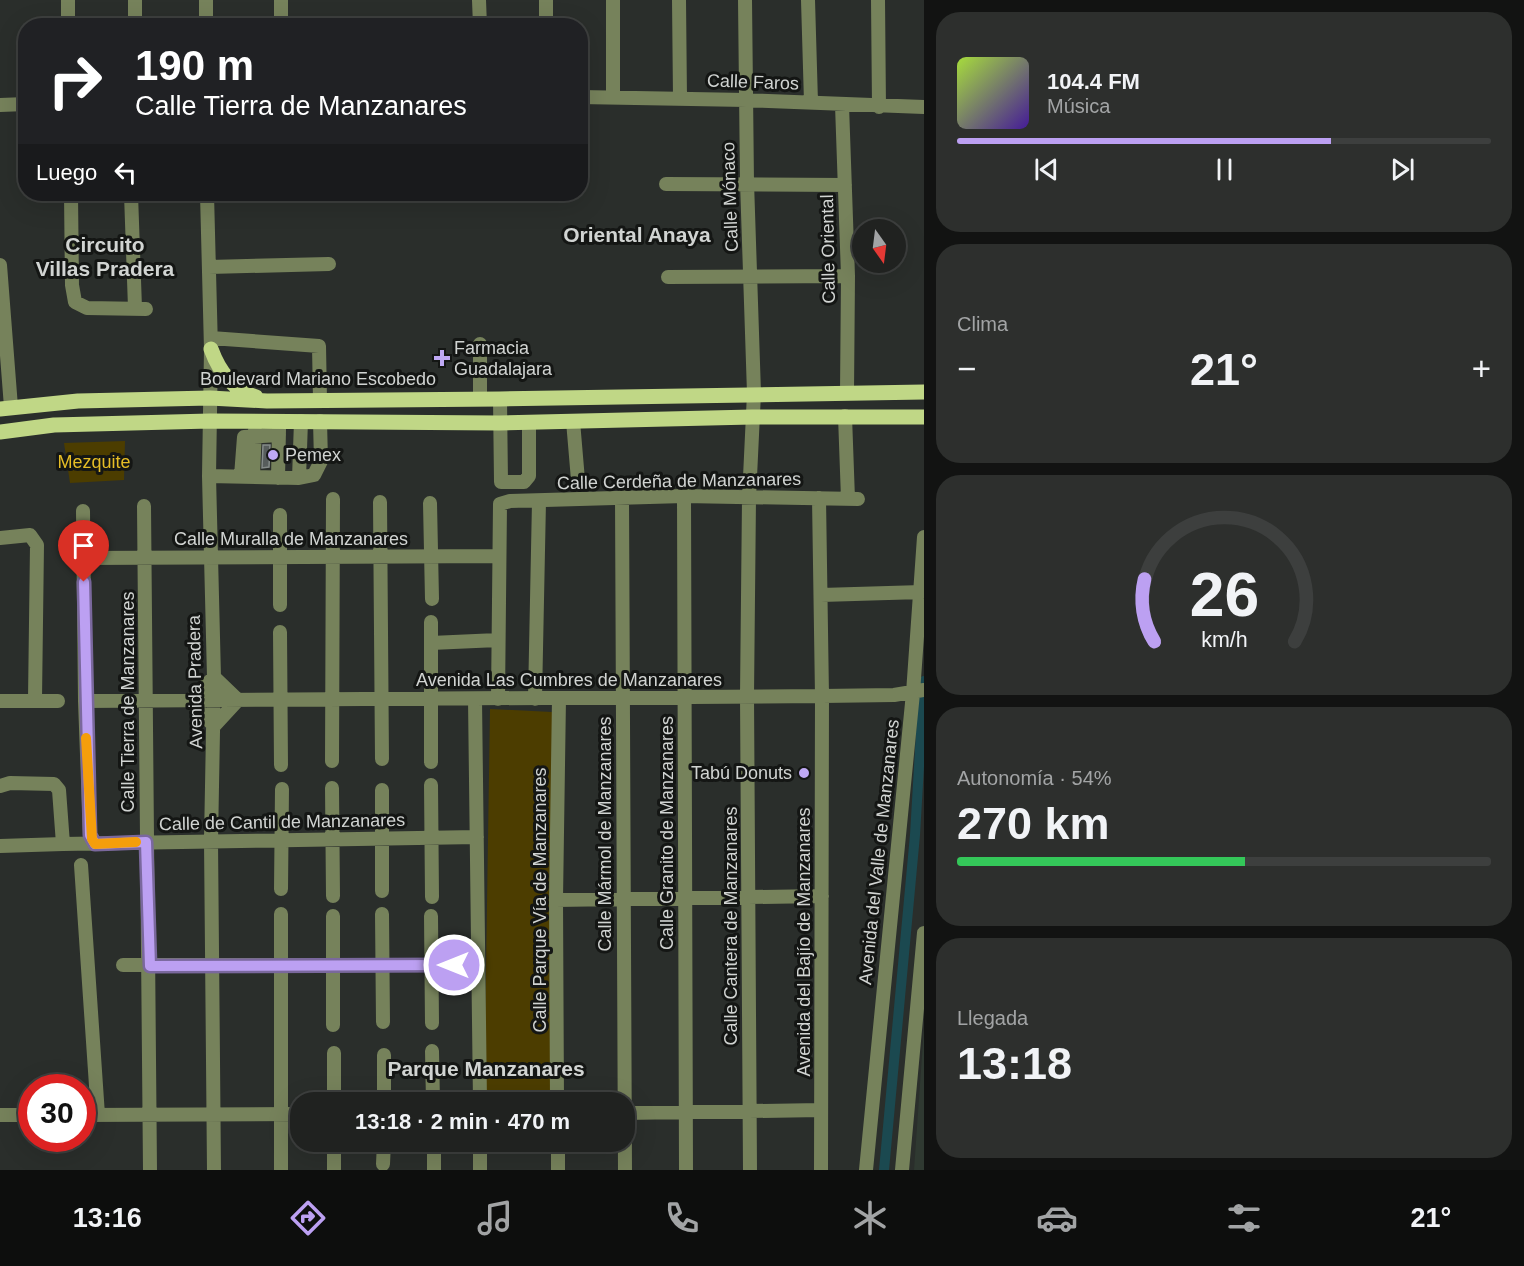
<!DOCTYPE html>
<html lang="es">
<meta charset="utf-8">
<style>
body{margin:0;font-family:Helvetica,sans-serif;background:#2d2f2d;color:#f1f3f6;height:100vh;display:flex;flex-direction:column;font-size:22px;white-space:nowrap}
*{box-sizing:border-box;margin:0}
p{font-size:20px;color:#a2a4a5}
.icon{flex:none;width:33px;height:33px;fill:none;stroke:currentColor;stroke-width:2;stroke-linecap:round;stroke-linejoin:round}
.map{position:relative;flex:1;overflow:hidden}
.side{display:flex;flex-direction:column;gap:12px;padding:12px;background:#121312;width:600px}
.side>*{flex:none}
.top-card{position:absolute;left:18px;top:18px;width:570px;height:183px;border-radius:24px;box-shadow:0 6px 24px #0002,0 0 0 2px #3d3f3e;background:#202124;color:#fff;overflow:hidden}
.needle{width:39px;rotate:166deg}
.fabs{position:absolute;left:852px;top:219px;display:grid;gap:12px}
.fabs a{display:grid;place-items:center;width:54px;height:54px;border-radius:50%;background:#202220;box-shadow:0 6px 24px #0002,0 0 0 2px #3d3f3e;font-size:30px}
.speed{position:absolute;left:18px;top:1074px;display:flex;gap:12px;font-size:30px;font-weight:700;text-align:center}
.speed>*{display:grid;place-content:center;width:78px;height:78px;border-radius:50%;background:#202220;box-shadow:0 6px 24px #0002,0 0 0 2px #3d3f3e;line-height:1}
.speed .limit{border:9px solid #d22;background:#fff;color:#111}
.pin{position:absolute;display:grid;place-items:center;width:51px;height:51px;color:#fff;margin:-62px -26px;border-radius:50% 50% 50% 0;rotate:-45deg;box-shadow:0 0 6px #0007}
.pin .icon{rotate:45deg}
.me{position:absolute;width:66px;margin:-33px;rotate:270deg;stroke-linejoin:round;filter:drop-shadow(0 0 4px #0008)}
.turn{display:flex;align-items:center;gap:21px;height:126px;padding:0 18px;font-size:27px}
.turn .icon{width:78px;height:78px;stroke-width:2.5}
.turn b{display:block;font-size:42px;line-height:51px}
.then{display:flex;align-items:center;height:57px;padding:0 18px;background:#0003;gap:12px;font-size:22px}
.big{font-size:45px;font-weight:600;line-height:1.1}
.side .card{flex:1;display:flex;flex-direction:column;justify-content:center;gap:9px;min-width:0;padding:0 21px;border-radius:24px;background:#2d2f2d}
.side .dial{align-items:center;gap:0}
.dial svg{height:156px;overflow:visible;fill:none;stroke:#3d3f3e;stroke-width:7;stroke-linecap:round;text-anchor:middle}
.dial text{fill:#f1f3f6;stroke:none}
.song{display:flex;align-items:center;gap:18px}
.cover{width:72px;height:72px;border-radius:9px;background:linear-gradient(135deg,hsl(80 70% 55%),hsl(260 70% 35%))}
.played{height:6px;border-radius:3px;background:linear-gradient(90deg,#bca0f2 70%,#3d3f3e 70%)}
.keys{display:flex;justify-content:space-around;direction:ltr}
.heat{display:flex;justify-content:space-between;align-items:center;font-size:33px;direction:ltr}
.charge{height:9px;border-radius:4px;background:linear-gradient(90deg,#34c759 54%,#3d3f3e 0)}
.trip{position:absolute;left:290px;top:1092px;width:345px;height:60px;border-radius:24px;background:#202220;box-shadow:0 6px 24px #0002,0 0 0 2px #3d3f3e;font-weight:600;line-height:60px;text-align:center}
.menu{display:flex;height:96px;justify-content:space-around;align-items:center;background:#0d0e0d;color:#a2a4a5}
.menu .icon{width:42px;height:42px}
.menu .selected{color:#bca0f2}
.menu b{font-size:27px;color:#f1f3f6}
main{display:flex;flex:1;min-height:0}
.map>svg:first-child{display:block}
.built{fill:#2f3931}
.green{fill:#4c3d00}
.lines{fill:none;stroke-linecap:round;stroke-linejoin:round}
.canal{stroke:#1b4950;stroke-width:10}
.building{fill:#575d5c;stroke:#858c8a;stroke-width:1.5}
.minor{stroke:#76825b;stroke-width:14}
.major{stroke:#c0d786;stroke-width:15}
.route-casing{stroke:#7a689d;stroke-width:15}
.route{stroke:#bca0f2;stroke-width:10}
.slow{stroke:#f59e0b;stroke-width:10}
.poi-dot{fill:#bfa9f4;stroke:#141614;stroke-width:2}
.labels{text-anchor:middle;stroke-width:6;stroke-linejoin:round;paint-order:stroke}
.street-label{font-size:18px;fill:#d1d4d2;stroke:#141614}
.poi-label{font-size:18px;fill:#d1d4d2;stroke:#141614;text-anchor:start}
.park-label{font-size:18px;fill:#e5bd26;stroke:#141614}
.quarter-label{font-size:21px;font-weight:bold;fill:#d1d4d2;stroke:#141614}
</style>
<main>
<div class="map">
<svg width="924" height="1170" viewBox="0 0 924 1170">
<rect width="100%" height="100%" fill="#2a2e2b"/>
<path class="built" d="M924 1027V1170H914Z"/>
<path class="green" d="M125 441 124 480 70 483 64 443Z
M490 709 552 712 554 1098 484 1100Z"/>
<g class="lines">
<path class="canal" d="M884 1170 915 835 924 681"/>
</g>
<path class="building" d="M263 445H270L269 467 262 468Z"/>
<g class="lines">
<path class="minor" d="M479 0 480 26
M613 0V97
M679 0 680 98
M745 0 747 182 754 393 749 498 747 696 750 1170
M808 0 811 102
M878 0 879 107
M68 26V0
M135 26V0
M206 26V0
M281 26V0
M546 26V0
M580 97 746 100 924 107
M0 105 26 104
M842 105 848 276 847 392
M666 184 845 185
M71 194 72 285 75 302 87 308 146 309
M131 194 135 308
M207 194 211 349 209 476 214 677 211 841 214 1170
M0 265 11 407
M209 267 329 264
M668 277 848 276
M211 338 319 346 320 400
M480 399V344
M500 399 501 482H524L529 476V422
M845 416 848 499
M573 421 578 480
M209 476 299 478 314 475 321 461 320 421
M241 476 244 437 279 435
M253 476 255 430
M278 478 279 429
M299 478 301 421
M684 496 686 1170
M622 497 625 1170
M819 498 822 696 821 1170
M380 502 382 759
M430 503 432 599
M144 506 150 1170
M83 511 85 701 90 835 95 844
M280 515V605
M0 538 30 535 37 545 35 699
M84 558 498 556
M821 595 922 592
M431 622V762
M280 632 281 765
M431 643 498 640
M214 677 238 700 214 726 190 701Z
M475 699 480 1102
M498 699 500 504 510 501 684 496 858 499
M535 699 539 501
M0 701H58
M85 701 822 696 894 695 924 690
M332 761 333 499
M431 785 432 897
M0 786 10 783 54 784 59 790 63 844 477 837
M332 788 333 896
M0 846 63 844
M81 865 98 1115
M281 889 282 789
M382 891V790
M556 900 822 896
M382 914 383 1022
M333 916V1025
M431 916 432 1023
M123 965H477
M432 1051 433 1102
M384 1055V1102
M334 1102V1053
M557 1102 556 900 559 698
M624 1113 821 1110
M0 1115H32
M82 1115 300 1114
M334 1142V1169
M434 1142V1170
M480 1142V1170
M558 1142V1170
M383 1164 384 1142
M281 1170V914
M866 1170 913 693 924 537
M902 1170 924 933"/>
<path class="major" d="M211 349C219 371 233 390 256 397
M0 409 78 401 210 398 267 401 500 399 924 392
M0 432 54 425 210 421 499 423 752 417H924"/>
</g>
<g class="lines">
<g class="route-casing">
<path id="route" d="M84 582 90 835 95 844 146 842 150 966 454 965"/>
</g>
<use href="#route" class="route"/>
<path class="slow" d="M86 738 92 839 95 844 136 842"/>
</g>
<g class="poi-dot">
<path d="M439 349h6v6h6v6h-6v6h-6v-6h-6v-6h6z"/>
<circle cx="273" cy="455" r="6"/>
<circle cx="804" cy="773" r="6"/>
</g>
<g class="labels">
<g class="street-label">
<text transform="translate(753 82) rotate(2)" y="6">Calle Faros</text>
<text transform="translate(730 197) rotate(-92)" y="6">Calle Mónaco</text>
<text transform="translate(828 249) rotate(-91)" y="6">Calle Oriental</text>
<text x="318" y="385">Boulevard Mariano Escobedo</text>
<text transform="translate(679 481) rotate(-1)" y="6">Calle Cerdeña de Manzanares</text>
<text x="291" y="545">Calle Muralla de Manzanares</text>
<text x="569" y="686">Avenida Las Cumbres de Manzanares</text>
<text transform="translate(195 682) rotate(-91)" y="6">Avenida Pradera</text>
<text transform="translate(128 702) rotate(-90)" y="6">Calle Tierra de Manzanares</text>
<text transform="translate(282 822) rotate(-1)" y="6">Calle de Cantil de Manzanares</text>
<text transform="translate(667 833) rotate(-90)" y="6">Calle Granito de Manzanares</text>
<text transform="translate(605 834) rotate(-90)" y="6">Calle Mármol de Manzanares</text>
<text transform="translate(879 852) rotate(-84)" y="6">Avenida del Valle de Manzanares</text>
<text transform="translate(540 900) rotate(-90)" y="6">Calle Parque Vía de Manzanares</text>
<text transform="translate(731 926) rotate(-90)" y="6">Calle Cantera de Manzanares</text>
<text transform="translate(804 942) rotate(-90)" y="6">Avenida del Bajío de Manzanares</text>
</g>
<g class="poi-label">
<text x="454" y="354">Farmacia<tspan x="454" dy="21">Guadalajara</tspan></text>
<text x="285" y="461">Pemex</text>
<text x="792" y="779" text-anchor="end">Tabú Donuts</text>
</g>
<g class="park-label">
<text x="94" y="468">Mezquite</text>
</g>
<g class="quarter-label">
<text x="637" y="242">Oriental Anaya</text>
<text x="105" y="252">Circuito<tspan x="105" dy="24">Villas Pradera</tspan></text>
<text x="486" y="1076">Parque Manzanares</text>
</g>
</g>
</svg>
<div class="fabs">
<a><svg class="needle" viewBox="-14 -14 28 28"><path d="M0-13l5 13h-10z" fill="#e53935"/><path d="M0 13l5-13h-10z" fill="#a2a4a5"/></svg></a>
</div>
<div class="speed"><div class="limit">30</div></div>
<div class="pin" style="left:84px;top:582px;background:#d93025"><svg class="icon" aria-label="arrive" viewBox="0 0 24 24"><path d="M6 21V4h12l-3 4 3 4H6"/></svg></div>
<svg class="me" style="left:454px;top:965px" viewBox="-20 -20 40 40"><circle r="17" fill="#bca0f2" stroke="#fff" stroke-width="3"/><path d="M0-11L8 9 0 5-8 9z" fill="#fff"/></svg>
<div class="trip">13:18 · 2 min · 470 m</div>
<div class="top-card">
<div class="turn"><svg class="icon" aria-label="right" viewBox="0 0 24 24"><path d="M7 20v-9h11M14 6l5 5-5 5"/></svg><div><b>190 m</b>Calle Tierra de Manzanares</div></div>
<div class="then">Luego<svg class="icon" aria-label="left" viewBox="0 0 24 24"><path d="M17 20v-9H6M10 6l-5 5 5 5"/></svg></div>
</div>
</div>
<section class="side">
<div class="card">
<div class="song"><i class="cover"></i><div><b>104.4 FM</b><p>Música</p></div></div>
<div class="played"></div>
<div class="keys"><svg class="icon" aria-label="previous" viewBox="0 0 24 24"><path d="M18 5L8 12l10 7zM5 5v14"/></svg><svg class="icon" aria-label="pause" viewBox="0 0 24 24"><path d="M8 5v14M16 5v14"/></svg><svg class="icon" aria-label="next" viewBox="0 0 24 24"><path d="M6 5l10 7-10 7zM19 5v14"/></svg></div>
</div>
<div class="card"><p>Clima</p>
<div class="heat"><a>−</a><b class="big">21°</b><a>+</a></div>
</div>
<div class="card dial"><svg viewBox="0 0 100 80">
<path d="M14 69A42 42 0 1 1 86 69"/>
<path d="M14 69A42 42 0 0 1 9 37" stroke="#bca0f2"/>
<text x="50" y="56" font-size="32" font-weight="700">26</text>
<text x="50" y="72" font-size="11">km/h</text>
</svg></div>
<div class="card"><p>Autonomía · 54%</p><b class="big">270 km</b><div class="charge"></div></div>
<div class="card"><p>Llegada</p><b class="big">13:18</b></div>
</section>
</main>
<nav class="menu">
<b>13:16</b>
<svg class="icon selected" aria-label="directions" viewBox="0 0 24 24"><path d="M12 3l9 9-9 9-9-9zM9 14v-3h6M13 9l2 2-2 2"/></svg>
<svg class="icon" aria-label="music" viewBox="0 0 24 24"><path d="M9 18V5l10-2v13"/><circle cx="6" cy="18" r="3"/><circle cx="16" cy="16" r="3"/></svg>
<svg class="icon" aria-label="phone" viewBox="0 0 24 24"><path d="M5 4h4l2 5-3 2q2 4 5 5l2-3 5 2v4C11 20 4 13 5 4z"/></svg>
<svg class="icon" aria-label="climate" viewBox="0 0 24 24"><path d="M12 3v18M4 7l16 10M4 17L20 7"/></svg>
<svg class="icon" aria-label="car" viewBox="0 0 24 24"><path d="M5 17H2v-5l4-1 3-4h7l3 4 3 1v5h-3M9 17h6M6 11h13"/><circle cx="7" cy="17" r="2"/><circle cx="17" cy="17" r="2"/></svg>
<svg class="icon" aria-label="filters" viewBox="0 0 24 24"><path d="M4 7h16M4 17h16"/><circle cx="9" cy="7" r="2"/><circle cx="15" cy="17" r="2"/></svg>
<b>21°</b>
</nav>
